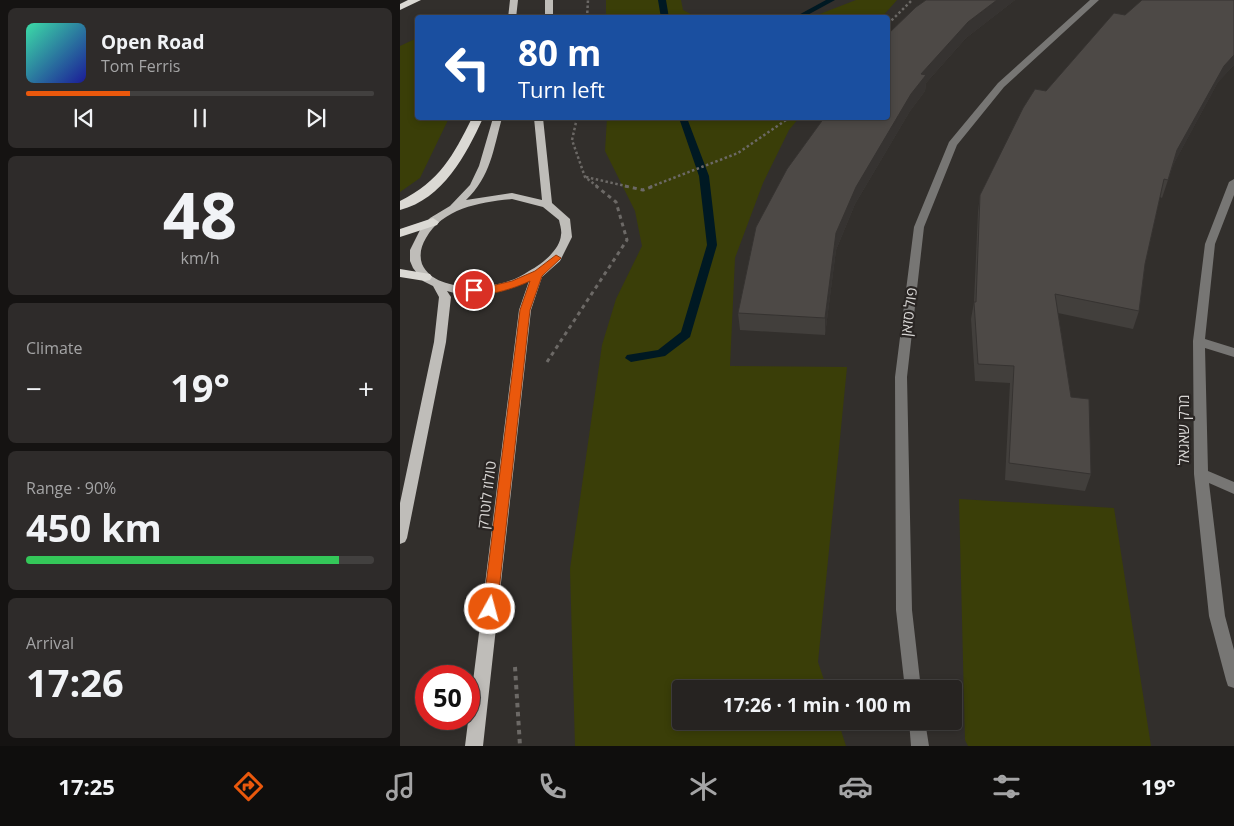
<!DOCTYPE html>
<meta charset="utf-8">
<style>
body{margin:0;font-family:"Open Sans","Noto Sans Hebrew",sans-serif;background:#2e2b2a;color:#f1f3f6;height:100vh;display:flex;flex-direction:column;font-size:19px;white-space:nowrap}
*{box-sizing:border-box;margin:0}
p{font-size:16px;color:#a4a4a5}
.icon{flex:none;width:28px;height:28px;fill:none;stroke:currentColor;stroke-width:2;stroke-linecap:round;stroke-linejoin:round}
.map{position:relative;flex:1;overflow:hidden}
.details{display:flex;flex-direction:column;gap:8px;padding:8px;background:#151312;width:400px}
.details>*{flex:none}
.guide{position:absolute;left:15px;top:15px;width:475px;height:105px;border-radius:5px;box-shadow:0 2px 8px #0003,0 0 0 1px #42403f;background:#1a4fa0;color:#fff;overflow:hidden}
.speed{position:absolute;left:15px;top:665px;display:flex;gap:10px;font-size:25px;font-weight:700;text-align:center}
.speed>*{display:grid;place-content:center;width:65px;height:65px;border-radius:50%;background:#262321;box-shadow:0 2px 8px #0003,0 0 0 1px #42403f;line-height:1}
.speed .limit{border:8px solid #d22;background:#fff;color:#111}
.pin{position:absolute;display:grid;place-items:center;width:42px;height:42px;color:#fff;margin:-21px;border:2px solid #fff;border-radius:50%;box-shadow:0 1px 5px #0007}
.me{position:absolute;width:55px;margin:-28px;rotate:7deg;stroke-linejoin:round;filter:drop-shadow(0 0 4px #0008)}
.turn{display:flex;align-items:center;gap:18px;height:105px;padding:0 20px;font-size:22px}
.turn .icon{width:65px;height:65px;stroke-width:2.5}
.turn b{display:block;font-size:35px;line-height:42px}
.big{font-size:38px;font-weight:700;line-height:1.1}
.details .tile{flex:1;display:flex;flex-direction:column;justify-content:center;gap:8px;min-width:0;padding:0 18px;border-radius:8px;background:#2e2b2a}
.details .dial{align-items:center;gap:0}
.dial b{font-size:65px;line-height:1}
.song{display:flex;align-items:center;gap:15px}
.cover{width:60px;height:60px;border-radius:8px;background:linear-gradient(135deg,hsl(160 70% 55%),hsl(240 70% 35%))}
.played{height:5px;border-radius:2px;background:linear-gradient(90deg,#ea580c 30%,#42403f 30%)}
.keys{display:flex;justify-content:space-around;direction:ltr}
.heat{display:flex;justify-content:space-between;align-items:center;font-size:28px;direction:ltr}
.charge{height:8px;border-radius:4px;background:linear-gradient(90deg,#34c759 90%,#42403f 0)}
.trip{position:absolute;left:272px;top:680px;width:290px;height:50px;border-radius:5px;background:#262321;box-shadow:0 2px 8px #0003,0 0 0 1px #42403f;font-weight:700;line-height:50px;text-align:center}
.tab-bar{display:flex;height:80px;justify-content:space-around;align-items:center;background:#0f0e0d;color:#a4a4a5}
.tab-bar .icon{width:35px;height:35px}
.tab-bar .on{color:#ea580c}
.tab-bar b{font-size:22px;color:#f1f3f6}
main{display:flex;flex:1;min-height:0}
.map>svg:first-child{display:block}
.green{fill:#3a3e08}
.lines{fill:none;stroke-linecap:round;stroke-linejoin:round}
.stream{fill:#001923;fill-rule:evenodd}
.path-far2{stroke:#6c6966;stroke-width:2.5;stroke-dasharray:2.5 2.5;stroke-linecap:butt}
.path-far1{stroke:#6c6966;stroke-width:3;stroke-dasharray:4 4;stroke-linecap:butt}
.path{stroke:#6c6966;stroke-width:4;stroke-dasharray:4.5 4.5;stroke-linecap:butt}
.minor{fill:#777674;fill-rule:evenodd}
.major{fill:#bfbdb9;fill-rule:evenodd}
.highway{fill:#dbd9d4;fill-rule:evenodd}
.wall{fill:#423f3c}
.shaded-wall{fill:#363331}
.building{fill:#4d4946;stroke:#363331}
.route{fill:#ea580c;stroke:#983908}
.labels{text-anchor:middle;stroke-width:4.5;stroke-linejoin:round;paint-order:stroke}
.street-label{font-size:15px;fill:#d6d4d2;stroke:#292523}
</style>
<main>
<section class="details">
<div class="tile">
<div class="song"><i class="cover"></i><div><b>Open Road</b><p>Tom Ferris</p></div></div>
<div class="played"></div>
<div class="keys"><svg class="icon" aria-label="previous" viewBox="0 0 24 24"><path d="M18 5L8 12l10 7zM5 5v14"/></svg><svg class="icon" aria-label="pause" viewBox="0 0 24 24"><path d="M8 5v14M16 5v14"/></svg><svg class="icon" aria-label="next" viewBox="0 0 24 24"><path d="M6 5l10 7-10 7zM19 5v14"/></svg></div>
</div>
<div class="tile dial"><b>48</b><p>km/h</p></div>
<div class="tile"><p>Climate</p>
<div class="heat"><a>−</a><b class="big">19°</b><a>+</a></div>
</div>
<div class="tile"><p>Range · 90%</p><b class="big">450 km</b><div class="charge"></div></div>
<div class="tile"><p>Arrival</p><b class="big">17:26</b></div>
</section>
<div class="map">
<svg width="834" height="746" viewBox="0 0 834 746">
<rect width="100%" height="100%" fill="#322f2c"/>
<path class="green" d="M206 0H281L283 10 297 17H206Z
M456 0H497L482 17H412Z
M17 38 18 118H49L20 178 0 192V46Z
M207 118H399L389 130 363 183 335 258 330 366 447 367 418 662 427 689H281V721H438L446 746H175L170 569 202 345 216 299 242 246 235 211 205 151Z
M559 499 714 508 751 746H568L565 740Z"/>
<g class="lines">
<path class="stream" d="M258 0H266L269 18H261Z
M426 0H435L402 18H393Z
M279 118H287L309 176 317 245 290 337 265 356 231 362 225 358 227 355 258 350 281 332 307 245 299 176Z"/>
<path class="path-far2" d="M187 18 188 0
M488 24 512 0
M177 118 172 140 185 177 198 187
M186 177 230 187
M250 187 338 153 389 118"/>
<path class="path-far1" d="M225 186 243 190 254 186
M147 362 227 240 216 202 196 186"/>
<path class="path" d="M115 667 120 746"/>
<path class="minor" d="M690 0H699L604 87 557 145 524 227 507 377 512 610 521 689H505L496 610 495 377 514 227 549 142 598 83Z
M834 179V195L815 244 805 339 834 348V357L805 348 808 471 834 482V494L809 483 825 616 834 650V688L828 686 826 680 809 616 794 474 793 341 805 244 829 182Z
M509 721H525L529 746H511Z"/>
<path class="major" d="M110 0H118L116 18H108Z
M145 0H153V18H145Z
M93 118H102C93 150 91 176 66 200L112 193 142 200 134 118H143L152 203 170 219 172 237 160 261 142 277 131 310 83 746H65L119 310 129 281C105 293 74 299 47 291L51 297 46 342 7 538 5 542 0 544V503L34 342 39 297 33 286 23 281 13 268 10 261V250L21 228 30 218 50 206 70 185 79 166ZM112 199 143 207 159 220C160 225 162 231 161 235 160 250 141 265 129 271 123 275 116 279 109 281 86 289 34 292 22 264 19 255 21 246 26 238 43 208 80 202 112 199Z"/>
<path class="highway" d="M8 0H21L0 10V4Z
M72 118H83C66 155 43 199 0 210V201C40 181 53 156 72 118Z
M33 218 39 222 37 225 0 237V229Z
M0 269 30 274 32 277 30 280 25 281 0 277Z"/>
</g>
<path class="wall" d="M526 0H615L566 38 526 83 525 91 510 111 455 204 436 250 425 335 340 330 338 313Z
M834 0V65L818 82 773 165 762 198 760 197 745 264 739 311 733 329 658 313 671 397 691 474 685 491 605 480 610 383 575 381 571 319 574 302 578 212 580 195 646 91 725 15Z"/>
<path class="shaded-wall" d="M597 0H615L566 38 526 83 525 91 510 111 455 204 436 250 425 335V318L436 233 456 187 521 74 568 22Z
M834 55V65L818 82 772 167 777 150 824 66Z"/>
<path class="building" d="M526 0H597L568 22 521 74 526 75 511 94 456 187 436 233 425 318 338 313 356 227 387 169 424 118H488V34L516 7Z
M742 0H834V55L824 66 777 150 768 180 764 179 745 264 739 311 655 294 671 397 689 399 691 474 609 463 614 366 578 364 574 302H576L580 195 623 108 635 89 646 91 714 13 725 15Z"/>
<path class="route" d="M156 255 161 258 142 276 130 310 97 609 95 613 90 615 85 613 83 609 120 310 130 281C118 287 79 301 69 290L74 287H87L112 281 135 271Z"/>
<g class="labels">
<g class="street-label">
<text transform="translate(509 312) rotate(-83)" y="5">פול סזאן</text>
<text transform="translate(784 430) rotate(-90)" y="5">מרק שאגאל</text>
<text transform="translate(87 495) rotate(-83)" y="5">טולוז לוטרק</text>
</g>
</g>
</svg>
<div class="speed"><div class="limit">50</div></div>
<div class="pin" style="left:74px;top:290px;background:#d93025"><svg class="icon" aria-label="arrive" viewBox="0 0 24 24"><path d="M6 21V4h12l-3 4 3 4H6"/></svg></div>
<svg class="me" style="left:90px;top:609px" viewBox="-20 -20 40 40"><circle r="17" fill="#ea580c" stroke="#fff" stroke-width="3"/><path d="M0-11L8 9 0 5-8 9z" fill="#fff"/></svg>
<div class="trip">17:26 · 1 min · 100 m</div>
<div class="guide">
<div class="turn"><svg class="icon" aria-label="left" viewBox="0 0 24 24"><path d="M17 20v-9H6M10 6l-5 5 5 5"/></svg><div><b>80 m</b>Turn left</div></div>
</div>
</div>
</main>
<nav class="tab-bar">
<b>17:25</b>
<svg class="icon on" aria-label="directions" viewBox="0 0 24 24"><path d="M12 3l9 9-9 9-9-9zM9 14v-3h6M13 9l2 2-2 2"/></svg>
<svg class="icon" aria-label="music" viewBox="0 0 24 24"><path d="M9 18V5l10-2v13"/><circle cx="6" cy="18" r="3"/><circle cx="16" cy="16" r="3"/></svg>
<svg class="icon" aria-label="phone" viewBox="0 0 24 24"><path d="M5 4h4l2 5-3 2q2 4 5 5l2-3 5 2v4C11 20 4 13 5 4z"/></svg>
<svg class="icon" aria-label="climate" viewBox="0 0 24 24"><path d="M12 3v18M4 7l16 10M4 17L20 7"/></svg>
<svg class="icon" aria-label="car" viewBox="0 0 24 24"><path d="M5 17H2v-5l4-1 3-4h7l3 4 3 1v5h-3M9 17h6M6 11h13"/><circle cx="7" cy="17" r="2"/><circle cx="17" cy="17" r="2"/></svg>
<svg class="icon" aria-label="filters" viewBox="0 0 24 24"><path d="M4 7h16M4 17h16"/><circle cx="9" cy="7" r="2"/><circle cx="15" cy="17" r="2"/></svg>
<b>19°</b>
</nav>
